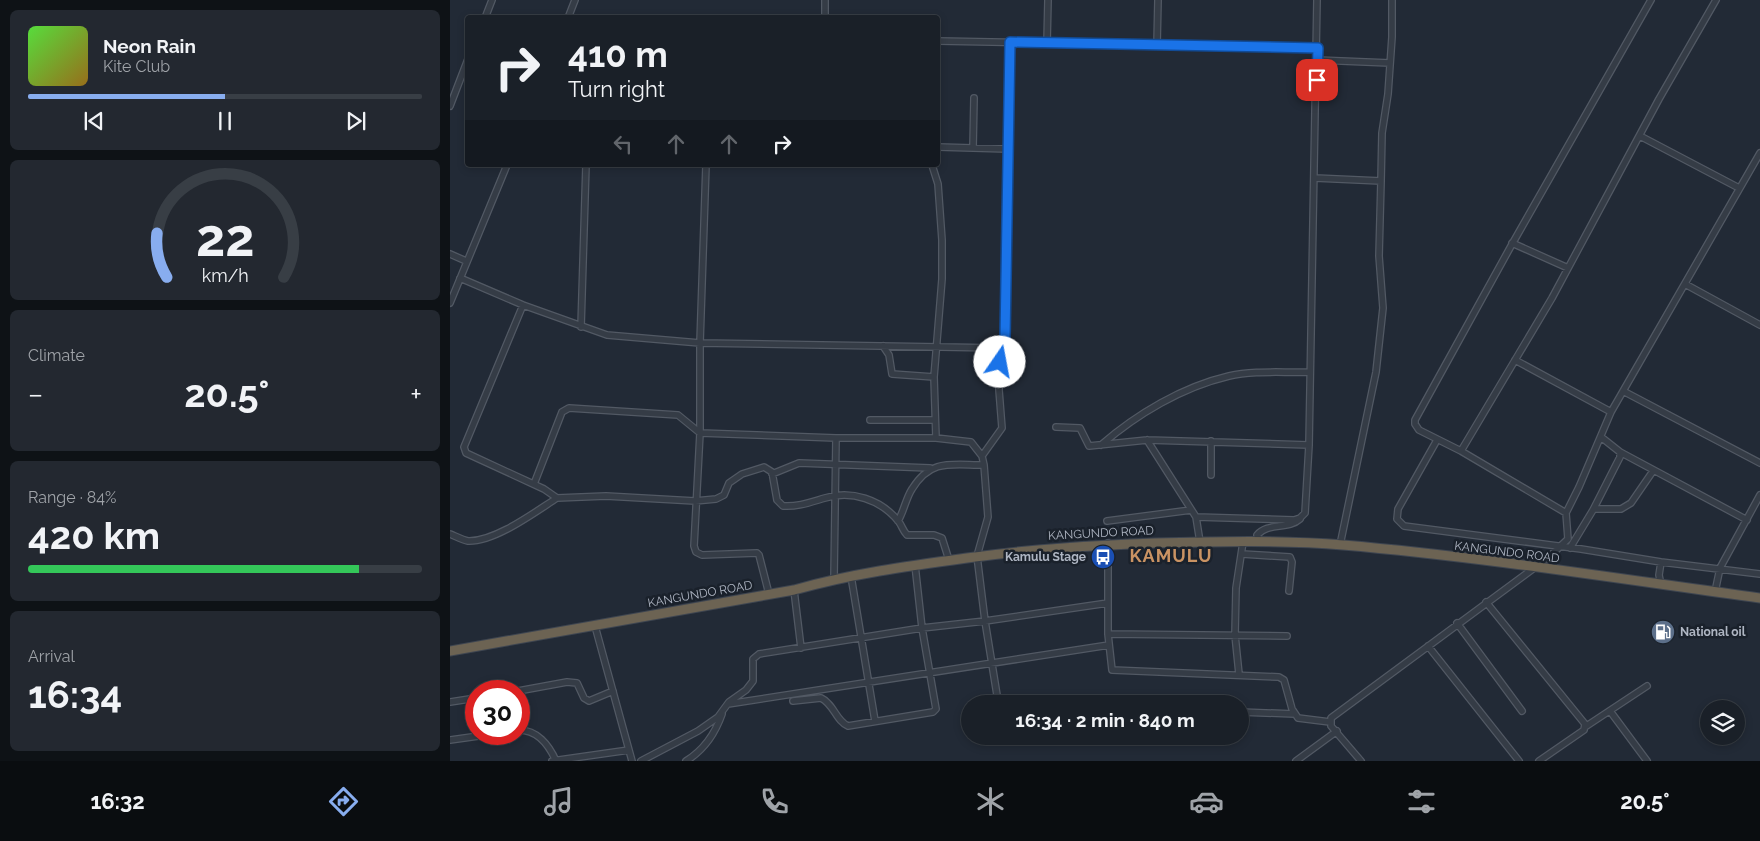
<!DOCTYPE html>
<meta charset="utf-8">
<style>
body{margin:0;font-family:Raleway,sans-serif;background:#232830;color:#f1f3f6;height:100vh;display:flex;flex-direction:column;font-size:19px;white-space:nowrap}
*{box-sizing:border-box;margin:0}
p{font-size:16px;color:#9fa3a8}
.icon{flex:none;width:28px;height:28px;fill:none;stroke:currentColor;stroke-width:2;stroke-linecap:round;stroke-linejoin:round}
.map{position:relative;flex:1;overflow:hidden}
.sheet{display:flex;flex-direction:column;gap:10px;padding:10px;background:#0e1216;width:450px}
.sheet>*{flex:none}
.top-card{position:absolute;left:15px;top:15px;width:475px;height:152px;border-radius:5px;box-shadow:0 2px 8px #0003,0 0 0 1px #383e45;background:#1a2028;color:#f1f3f6;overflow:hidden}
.tools{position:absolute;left:1250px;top:700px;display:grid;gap:10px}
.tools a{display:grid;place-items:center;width:45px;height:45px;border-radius:50%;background:#1a2028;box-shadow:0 2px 8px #0003,0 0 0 1px #383e45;font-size:25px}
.speed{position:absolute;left:15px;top:680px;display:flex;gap:10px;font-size:25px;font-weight:700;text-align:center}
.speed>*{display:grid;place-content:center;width:65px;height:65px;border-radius:50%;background:#1a2028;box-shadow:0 2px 8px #0003,0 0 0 1px #383e45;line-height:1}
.speed .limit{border:8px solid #d22;background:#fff;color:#111}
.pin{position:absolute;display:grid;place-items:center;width:42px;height:42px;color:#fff;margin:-21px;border-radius:10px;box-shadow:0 2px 8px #0006}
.me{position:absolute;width:55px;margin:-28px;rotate:12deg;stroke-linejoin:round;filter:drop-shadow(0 0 4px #0008)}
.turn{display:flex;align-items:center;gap:18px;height:105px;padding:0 20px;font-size:22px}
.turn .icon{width:65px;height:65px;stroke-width:2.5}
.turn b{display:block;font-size:35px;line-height:42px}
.lanes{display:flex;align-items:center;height:48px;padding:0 20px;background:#0003;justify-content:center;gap:25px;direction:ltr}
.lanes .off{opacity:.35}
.big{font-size:38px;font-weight:700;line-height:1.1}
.sheet .widget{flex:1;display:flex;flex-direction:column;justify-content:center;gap:8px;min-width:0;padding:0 18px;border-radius:8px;background:#232830}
.sheet .dial{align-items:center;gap:0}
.dial svg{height:130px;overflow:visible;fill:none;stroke:#383e45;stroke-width:7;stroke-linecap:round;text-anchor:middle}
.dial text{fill:#f1f3f6;stroke:none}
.song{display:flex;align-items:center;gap:15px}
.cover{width:60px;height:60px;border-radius:8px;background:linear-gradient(135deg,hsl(110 70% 55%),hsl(40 70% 35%))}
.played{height:5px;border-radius:2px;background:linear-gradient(90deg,#88adef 50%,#383e45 50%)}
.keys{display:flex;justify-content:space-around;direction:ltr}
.heat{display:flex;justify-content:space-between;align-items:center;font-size:28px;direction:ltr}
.charge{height:8px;border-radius:4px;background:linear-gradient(90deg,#34c759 84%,#383e45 0)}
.trip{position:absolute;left:511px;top:695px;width:288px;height:50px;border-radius:25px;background:#1a2028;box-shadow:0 2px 8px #0003,0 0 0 1px #383e45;font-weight:700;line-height:50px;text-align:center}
.dock{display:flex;height:80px;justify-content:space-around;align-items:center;background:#0a0d10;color:#9fa3a8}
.dock .icon{width:35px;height:35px}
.dock .on{color:#88adef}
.dock b{font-size:22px;color:#f1f3f6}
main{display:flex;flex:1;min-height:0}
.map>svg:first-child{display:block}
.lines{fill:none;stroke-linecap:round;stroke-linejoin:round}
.minor-casing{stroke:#525964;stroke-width:8}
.highway-casing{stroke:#3f4651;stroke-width:11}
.minor{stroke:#353c46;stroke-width:5.5}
.highway{stroke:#6c6353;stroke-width:9}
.route-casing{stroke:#114b97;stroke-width:12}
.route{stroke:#1a73e8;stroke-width:9}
.labels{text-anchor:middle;stroke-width:5;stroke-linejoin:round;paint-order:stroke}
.street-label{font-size:12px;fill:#afb6c3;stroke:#1a212b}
.poi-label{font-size:12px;font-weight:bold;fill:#afb6c3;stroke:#1a212b;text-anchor:end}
.district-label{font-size:18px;font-weight:bold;letter-spacing:1px;fill:#ca9363;stroke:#1a212b}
</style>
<main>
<section class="sheet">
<div class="widget">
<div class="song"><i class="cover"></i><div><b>Neon Rain</b><p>Kite Club</p></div></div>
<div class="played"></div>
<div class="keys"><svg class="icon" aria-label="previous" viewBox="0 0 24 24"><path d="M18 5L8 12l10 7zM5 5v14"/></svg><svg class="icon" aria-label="pause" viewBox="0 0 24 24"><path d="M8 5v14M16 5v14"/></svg><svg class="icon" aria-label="next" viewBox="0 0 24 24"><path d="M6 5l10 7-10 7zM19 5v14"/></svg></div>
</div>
<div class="widget dial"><svg viewBox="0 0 100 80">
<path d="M14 69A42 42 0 1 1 86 69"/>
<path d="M14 69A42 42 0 0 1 8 42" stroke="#88adef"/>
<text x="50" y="56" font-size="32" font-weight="700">22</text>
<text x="50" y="72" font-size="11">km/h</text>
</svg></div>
<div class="widget"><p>Climate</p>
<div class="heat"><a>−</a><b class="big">20.5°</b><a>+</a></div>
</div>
<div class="widget"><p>Range · 84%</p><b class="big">420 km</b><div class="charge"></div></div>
<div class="widget"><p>Arrival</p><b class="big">16:34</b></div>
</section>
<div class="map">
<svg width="1310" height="761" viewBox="0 0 1310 761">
<rect width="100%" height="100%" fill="#222a36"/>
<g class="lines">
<g class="minor-casing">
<path id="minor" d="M35 18 42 0
M118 18 125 0
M375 18V0
M488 41 868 48
M597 43 598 0
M707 45 708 0
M867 60 940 63
M0 106 18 59
M1190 136 1289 188
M488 147 558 149
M523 148 524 98
M256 165 250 343V433L244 546 246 552 252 555 307 553 309 555 319 594
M482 165 488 184 492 240V279L484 377 486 438 521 442 532 456 534 465 538 517 527 556 535 621 547 695
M865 178 931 181
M1062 243 1118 268
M0 254 16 261
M10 278 73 305 157 335 250 343 550 348 555 338 560 42
M1235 284 1310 325
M0 303 57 165
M73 305 14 447 16 453 94 489 107 498 156 496 245 501 266 499 274 495 279 483 292 474 314 467 322 472 327 500 333 506C348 507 361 502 375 498 401 490 431 499 449 522 452 526 453 531 457 535H484L492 538 499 560
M131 327 136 165
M433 346 439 355 442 374 484 377
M1065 360 1161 412
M1173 391 1310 463
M420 420H484
M606 427 630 428 639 446 697 440 859 445
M697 440 746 517
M987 440 948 509 947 519 954 526 1131 549 1211 562 1310 574
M651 445C687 414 732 387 779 376 804 370 834 373 860 372
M1011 451 1102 298 1209 99 1266 0
M1170 452 1297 520
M532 456 552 428 549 390 550 348
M322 474 349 463 480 468
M761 475V441
M84 484 112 412 119 408 228 415 250 433 386 438H486
M1144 509H1171L1181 503 1203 471
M1116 513 1011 451 969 430 965 424V420L1061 246 1201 0
M448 521C454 511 456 498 462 489 481 458 502 465 534 465
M657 521 741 510
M0 534C5 536 13 540 18 541 45 542 85 512 107 498
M750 542 746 517 844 520 850 518 855 513 859 445 867 0
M810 542 807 535C818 522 838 530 850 519
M658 543V634L837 636
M890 545 926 372 933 308 929 256 931 181 932 133 938 94 942 37V0
M1120 548 1143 510 1170 457V452L1151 437
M792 554 840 557 842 562 839 591
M401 576 425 721
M384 578 386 438
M1211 585 1209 575 1211 562
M344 590 351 648
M1265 592 1270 568 1310 495
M1036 602 1135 724 1134 730 1089 761
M1007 623 1072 711
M145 626 182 761
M658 634 662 670 829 677 834 680 842 709 848 718 880 722
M978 646 1069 761
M789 674 785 635 786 588 793 542
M68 691 117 682 127 683 134 698 139 701 163 691
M343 701 371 698C384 704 386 721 398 726L483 712 486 709 472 628 465 565
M0 702 26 698
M278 704 659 645
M1160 711 1197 761
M790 712 845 714
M1135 727 1197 686
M69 730C87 730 99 745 106 761
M0 740 43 734
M102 761 179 750
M191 761 248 731 268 717 279 702 296 690 303 681V659L309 654 472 628 535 621 658 603
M236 761C254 750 265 734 272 714
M846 761 887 731
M911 761 881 726V718L1099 557 1118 539 1116 513 1129 487 1161 412 1310 153"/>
</g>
<g class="highway-casing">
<path id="highway" d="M0 651 344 590C400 574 458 566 517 558 597 547 675 543 756 542 801 541 847 541 893 545 1032 557 1171 579 1310 598"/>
</g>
<use href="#minor" class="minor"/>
<use href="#highway" class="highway"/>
</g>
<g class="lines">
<g class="route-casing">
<path id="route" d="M550 362V348L555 338 560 42 868 48 867 80"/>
</g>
<use href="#route" class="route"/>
</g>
<defs>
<g id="bus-disc" transform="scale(1.25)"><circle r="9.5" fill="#1a4fb4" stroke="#1a212b"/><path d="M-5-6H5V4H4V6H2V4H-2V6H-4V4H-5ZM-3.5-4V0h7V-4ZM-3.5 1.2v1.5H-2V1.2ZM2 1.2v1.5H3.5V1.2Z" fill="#fff"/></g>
<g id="fuel-disc" transform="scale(1.25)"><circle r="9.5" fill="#5c6f8a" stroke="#1a212b"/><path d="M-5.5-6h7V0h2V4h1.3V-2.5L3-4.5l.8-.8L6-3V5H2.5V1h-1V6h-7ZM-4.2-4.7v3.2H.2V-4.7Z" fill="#fff"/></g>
</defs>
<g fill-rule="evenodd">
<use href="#bus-disc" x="653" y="557"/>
<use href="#fuel-disc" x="1213" y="632"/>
</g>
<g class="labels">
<g class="street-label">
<text transform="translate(651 533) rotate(-3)" y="4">KANGUNDO ROAD</text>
<text transform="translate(1057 552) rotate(7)" y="4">KANGUNDO ROAD</text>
<text transform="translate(250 594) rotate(-10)" y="4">KANGUNDO ROAD</text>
</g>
<g class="poi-label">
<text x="636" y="561">Kamulu Stage</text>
<text x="1230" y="636" text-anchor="start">National oil</text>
</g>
<g class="district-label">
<text x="721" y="562">KAMULU</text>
</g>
</g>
</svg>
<div class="tools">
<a><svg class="icon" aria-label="layers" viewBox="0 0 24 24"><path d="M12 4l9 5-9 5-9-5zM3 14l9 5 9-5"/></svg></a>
</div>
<div class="speed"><div class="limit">30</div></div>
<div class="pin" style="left:867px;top:80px;background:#d93025"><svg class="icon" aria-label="arrive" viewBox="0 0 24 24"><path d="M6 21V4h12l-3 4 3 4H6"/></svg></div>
<svg class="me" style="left:550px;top:362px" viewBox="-20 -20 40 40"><circle r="19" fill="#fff"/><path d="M0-13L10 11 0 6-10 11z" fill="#1a73e8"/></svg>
<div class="trip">16:34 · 2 min · 840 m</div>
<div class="top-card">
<div class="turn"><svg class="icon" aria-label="right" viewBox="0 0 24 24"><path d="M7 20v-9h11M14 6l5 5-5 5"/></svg><div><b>410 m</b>Turn right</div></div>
<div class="lanes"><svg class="icon off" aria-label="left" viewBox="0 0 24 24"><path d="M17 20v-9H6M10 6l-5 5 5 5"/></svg><svg class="icon off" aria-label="ahead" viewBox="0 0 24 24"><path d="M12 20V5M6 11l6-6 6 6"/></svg><svg class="icon off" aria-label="ahead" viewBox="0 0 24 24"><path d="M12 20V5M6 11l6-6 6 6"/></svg><svg class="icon" aria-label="right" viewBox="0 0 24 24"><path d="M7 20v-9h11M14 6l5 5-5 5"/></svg></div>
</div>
</div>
</main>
<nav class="dock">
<b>16:32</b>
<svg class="icon on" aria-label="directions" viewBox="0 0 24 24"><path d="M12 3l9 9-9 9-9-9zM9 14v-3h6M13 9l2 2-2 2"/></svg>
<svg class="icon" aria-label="music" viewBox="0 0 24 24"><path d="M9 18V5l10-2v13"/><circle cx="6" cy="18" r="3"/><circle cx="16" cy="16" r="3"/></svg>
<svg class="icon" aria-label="phone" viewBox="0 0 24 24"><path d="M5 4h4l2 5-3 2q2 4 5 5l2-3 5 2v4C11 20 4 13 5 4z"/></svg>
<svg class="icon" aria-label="climate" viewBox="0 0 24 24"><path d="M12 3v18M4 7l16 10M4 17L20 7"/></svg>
<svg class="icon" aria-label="car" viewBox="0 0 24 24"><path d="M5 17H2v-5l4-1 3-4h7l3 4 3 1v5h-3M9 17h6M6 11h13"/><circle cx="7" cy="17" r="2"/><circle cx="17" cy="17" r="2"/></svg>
<svg class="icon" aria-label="filters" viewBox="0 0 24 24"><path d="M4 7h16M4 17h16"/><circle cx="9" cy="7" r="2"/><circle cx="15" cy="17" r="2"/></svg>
<b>20.5°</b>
</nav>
